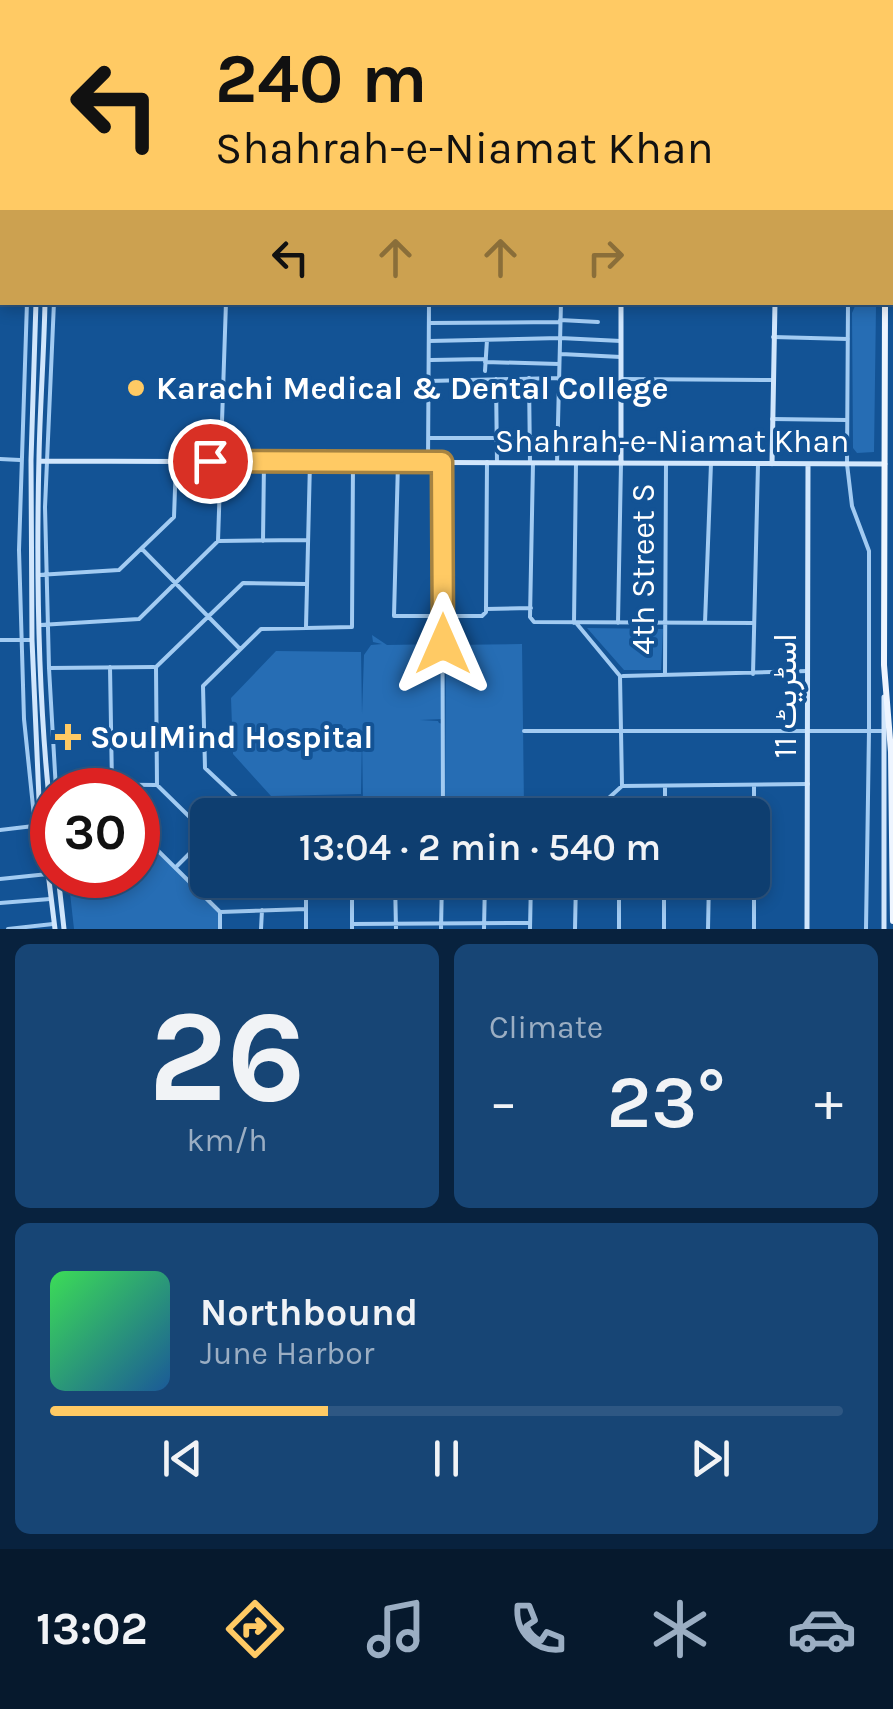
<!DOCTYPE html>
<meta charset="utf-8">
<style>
body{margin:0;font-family:Karla,Vazirmatn,sans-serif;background:#174575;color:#f1f3f6;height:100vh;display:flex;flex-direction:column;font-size:38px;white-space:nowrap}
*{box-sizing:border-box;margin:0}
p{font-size:32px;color:#9baec3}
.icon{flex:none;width:55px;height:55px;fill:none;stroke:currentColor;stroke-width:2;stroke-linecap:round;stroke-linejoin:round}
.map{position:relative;height:929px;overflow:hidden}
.panel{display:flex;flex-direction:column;gap:15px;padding:15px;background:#08223e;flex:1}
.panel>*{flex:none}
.top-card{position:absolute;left:0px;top:0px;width:895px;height:305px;box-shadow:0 5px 15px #0003,0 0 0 2px #2e5783;background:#ffca64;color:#111;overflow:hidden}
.speed{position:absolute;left:30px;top:768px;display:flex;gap:20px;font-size:50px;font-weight:700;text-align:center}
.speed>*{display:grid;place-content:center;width:130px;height:130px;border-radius:50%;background:#0e3e70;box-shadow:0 5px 15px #0003,0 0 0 2px #2e5783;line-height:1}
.speed .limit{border:15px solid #d22;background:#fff;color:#111}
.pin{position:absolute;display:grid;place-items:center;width:85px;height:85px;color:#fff;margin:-42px;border:5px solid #fff;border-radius:50%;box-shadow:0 2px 10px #0007}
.me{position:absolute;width:110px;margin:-55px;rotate:0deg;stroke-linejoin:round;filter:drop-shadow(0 0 8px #0008)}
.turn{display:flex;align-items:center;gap:35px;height:210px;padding:0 50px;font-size:45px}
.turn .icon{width:130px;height:130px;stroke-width:2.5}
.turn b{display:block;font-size:70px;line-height:85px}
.lanes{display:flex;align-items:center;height:95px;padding:0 50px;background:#0003;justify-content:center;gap:50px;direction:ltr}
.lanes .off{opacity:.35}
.big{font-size:75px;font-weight:600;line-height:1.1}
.panel .tile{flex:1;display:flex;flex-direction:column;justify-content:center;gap:15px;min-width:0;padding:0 35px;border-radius:15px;background:#174575}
.panel .dial{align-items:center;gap:0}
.dial b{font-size:130px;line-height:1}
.song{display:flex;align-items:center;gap:30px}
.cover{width:120px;height:120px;border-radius:15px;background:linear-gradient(135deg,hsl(130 70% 55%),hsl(210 70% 35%))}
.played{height:10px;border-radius:5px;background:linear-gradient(90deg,#ffca64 35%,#2e5783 35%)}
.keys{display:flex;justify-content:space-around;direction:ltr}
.heat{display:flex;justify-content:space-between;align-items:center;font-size:55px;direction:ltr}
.panel .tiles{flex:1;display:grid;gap:15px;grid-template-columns:1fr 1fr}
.tile:last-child{grid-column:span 2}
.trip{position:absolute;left:190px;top:798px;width:580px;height:100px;border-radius:15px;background:#0e3e70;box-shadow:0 5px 15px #0003,0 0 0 2px #2e5783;font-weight:600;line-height:100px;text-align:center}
.tabs{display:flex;height:160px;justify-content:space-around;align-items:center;background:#06192d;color:#9baec3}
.tabs .icon{width:70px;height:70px}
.tabs .on{color:#ffca64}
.tabs b{font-size:45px;color:#f1f3f6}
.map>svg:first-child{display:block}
.green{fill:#266db4}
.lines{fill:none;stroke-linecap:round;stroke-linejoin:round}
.street{stroke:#a2cbf2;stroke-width:4}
.secondary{stroke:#d1e6fc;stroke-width:5}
.primary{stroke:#eef5ff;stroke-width:6}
.route-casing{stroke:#a68341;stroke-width:25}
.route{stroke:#ffca64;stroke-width:18}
.poi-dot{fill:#ffca64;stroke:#135395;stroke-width:4}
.labels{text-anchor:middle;stroke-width:8;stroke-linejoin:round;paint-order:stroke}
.poi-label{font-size:32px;font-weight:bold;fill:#fff;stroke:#135395;text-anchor:start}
.street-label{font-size:32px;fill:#fff;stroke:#135395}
</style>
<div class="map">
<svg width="893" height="929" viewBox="0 0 893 929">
<rect width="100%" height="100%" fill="#135395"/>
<path class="green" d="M238 0H527V2H503L501 0 498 2H235Z
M855 306H876L874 452 857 453 853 448 852 313Z
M587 628 663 629 661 670H624Z
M372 635 387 645 444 644 443 719 420 720 438 721 439 723 443 724V804L363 805 362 733 361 794 271 796 233 754 231 698 276 651 361 652 362 714 364 655 371 645 382 644 373 642Z
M522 644 524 807 445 805 446 645Z
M138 831 220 912 219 929H74L68 875H138Z"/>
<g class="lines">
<path class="street" d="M18 0 19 2
M203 0V2
M442 0V2
M622 0V2
M47 2V0
M96 2 97 0
M122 2V0
M159 2V0
M259 2 262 0
M868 2V0
M0 10H2
M0 36H2
M0 61 2 62
M0 84H2
M0 124H2
M0 147H2
M0 174H2
M0 209 2 202
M0 289 2 288
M27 302 19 550 24 719 35 826
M54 302 45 507 49 668 56 790
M848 302 847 464 852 506 869 551V731L866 929
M560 320 598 322
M429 323 559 322
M773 337 848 339
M429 341 560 338 621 341
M561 354 621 357
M431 360 486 359
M485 362 559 364
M485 371 487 340
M529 378 530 463
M496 379 497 463
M621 379 772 380
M428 381 559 378
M772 419 847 420
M429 438H559
M0 459 20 460
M398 462 394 616H482L486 612 487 462
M428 462 429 302
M442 462 443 815
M533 463 530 617 534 622 754 623
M557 463 561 302
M218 541 308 540
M263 541 264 462
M142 549 240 649
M38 575 119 570 174 517 176 462
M486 609 531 608
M574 623 576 463
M618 623 621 463
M705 623 711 463
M577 624 620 676 622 786 590 815
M40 625 139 619 218 541 226 302
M306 627 310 462
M0 640H30
M110 667 112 785
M49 668 154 667
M753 674 758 464
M665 675 666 463
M623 676 808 671
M524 731H884
M56 784 156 785
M754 785V929
M622 786 808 784
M227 815 241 802
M255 815 205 768 203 686 261 629 352 627 353 462
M665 815V786
M0 830 42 825
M138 831 220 912V929
M208 835 157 785 156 667 243 583 306 584
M176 867 208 835
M0 879 48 874
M306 880V929
M352 880V929
M395 880 396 929
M0 903 50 899
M220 912 306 909
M352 924 530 923
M8 929 53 924
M261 929 262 910
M441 929 442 880
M484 929 485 880
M530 929 531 880
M575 929 576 880
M619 929V880
M664 929V880
M708 929 709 880"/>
<path class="secondary" d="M809 0V2
M882 0V2
M107 2V0
M115 2 116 0
M36 302 31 460 32 640 39 799 55 929
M45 302C44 354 40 405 39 457 36 580 38 704 52 827
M39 461 885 464
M621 463V302
M772 464 775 302
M58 875 64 929
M807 929 808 464
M884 929V697"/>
<path class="primary" d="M889 2 890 0
M885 302 884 665 891 752 893 921"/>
</g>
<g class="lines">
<g class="route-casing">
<path id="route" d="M210 461 442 462 443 644"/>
</g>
<use href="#route" class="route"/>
</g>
<g class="poi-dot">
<circle cx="136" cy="388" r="10"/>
<path d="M63 722h10v10h10v10h-10v10h-10v-10h-10v-10h10z"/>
</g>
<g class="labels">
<g class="poi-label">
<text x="156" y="399">Karachi Medical &amp; Dental College</text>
<text x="90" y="748">SoulMind Hospital</text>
</g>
<g class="street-label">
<text x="672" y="452">Shahrah-e-Niamat Khan</text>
<text transform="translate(643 569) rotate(-90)" y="11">4th Street S</text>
<text transform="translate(785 696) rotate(-90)" y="11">اسٹریٹ 11</text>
</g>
</g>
</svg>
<div class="speed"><div class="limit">30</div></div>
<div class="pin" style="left:210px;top:461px;background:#d93025"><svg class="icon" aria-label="arrive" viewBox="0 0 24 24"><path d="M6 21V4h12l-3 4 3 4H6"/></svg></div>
<svg class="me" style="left:443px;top:644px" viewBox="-20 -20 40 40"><path d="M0-17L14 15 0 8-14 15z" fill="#ffca64" stroke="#fff" stroke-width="4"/></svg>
<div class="trip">13:04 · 2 min · 540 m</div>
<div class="top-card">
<div class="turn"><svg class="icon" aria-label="left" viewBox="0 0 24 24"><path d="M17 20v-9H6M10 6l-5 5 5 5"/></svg><div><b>240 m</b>Shahrah-e-Niamat Khan</div></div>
<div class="lanes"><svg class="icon" aria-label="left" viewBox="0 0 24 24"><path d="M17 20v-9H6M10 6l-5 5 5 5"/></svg><svg class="icon off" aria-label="ahead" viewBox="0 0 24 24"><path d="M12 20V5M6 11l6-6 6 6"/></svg><svg class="icon off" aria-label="ahead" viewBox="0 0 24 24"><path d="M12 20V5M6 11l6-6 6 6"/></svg><svg class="icon off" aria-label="right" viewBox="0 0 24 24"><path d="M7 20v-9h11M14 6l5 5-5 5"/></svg></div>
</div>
</div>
<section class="panel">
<div class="tiles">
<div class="tile dial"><b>26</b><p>km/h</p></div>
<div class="tile"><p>Climate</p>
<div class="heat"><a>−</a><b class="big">23°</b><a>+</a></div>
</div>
<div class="tile">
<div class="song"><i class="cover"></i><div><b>Northbound</b><p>June Harbor</p></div></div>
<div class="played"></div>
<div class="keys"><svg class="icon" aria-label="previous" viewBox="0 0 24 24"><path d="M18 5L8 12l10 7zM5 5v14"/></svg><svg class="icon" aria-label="pause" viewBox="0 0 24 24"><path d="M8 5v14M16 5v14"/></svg><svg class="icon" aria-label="next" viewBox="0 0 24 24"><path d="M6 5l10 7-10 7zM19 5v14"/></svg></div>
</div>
</div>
</section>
<nav class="tabs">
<b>13:02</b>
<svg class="icon on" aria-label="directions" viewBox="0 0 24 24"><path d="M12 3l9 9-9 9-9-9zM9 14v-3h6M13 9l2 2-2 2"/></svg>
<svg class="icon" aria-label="music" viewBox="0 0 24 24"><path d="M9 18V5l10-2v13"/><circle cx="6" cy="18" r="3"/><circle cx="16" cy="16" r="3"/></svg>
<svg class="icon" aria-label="phone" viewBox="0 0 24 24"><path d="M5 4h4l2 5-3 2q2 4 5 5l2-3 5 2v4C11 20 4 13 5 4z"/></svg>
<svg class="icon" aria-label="climate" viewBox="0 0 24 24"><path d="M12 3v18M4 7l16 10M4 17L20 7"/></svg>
<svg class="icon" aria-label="car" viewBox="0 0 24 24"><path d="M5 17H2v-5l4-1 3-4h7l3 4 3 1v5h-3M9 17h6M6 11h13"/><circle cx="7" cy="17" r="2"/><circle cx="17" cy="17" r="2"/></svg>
</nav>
